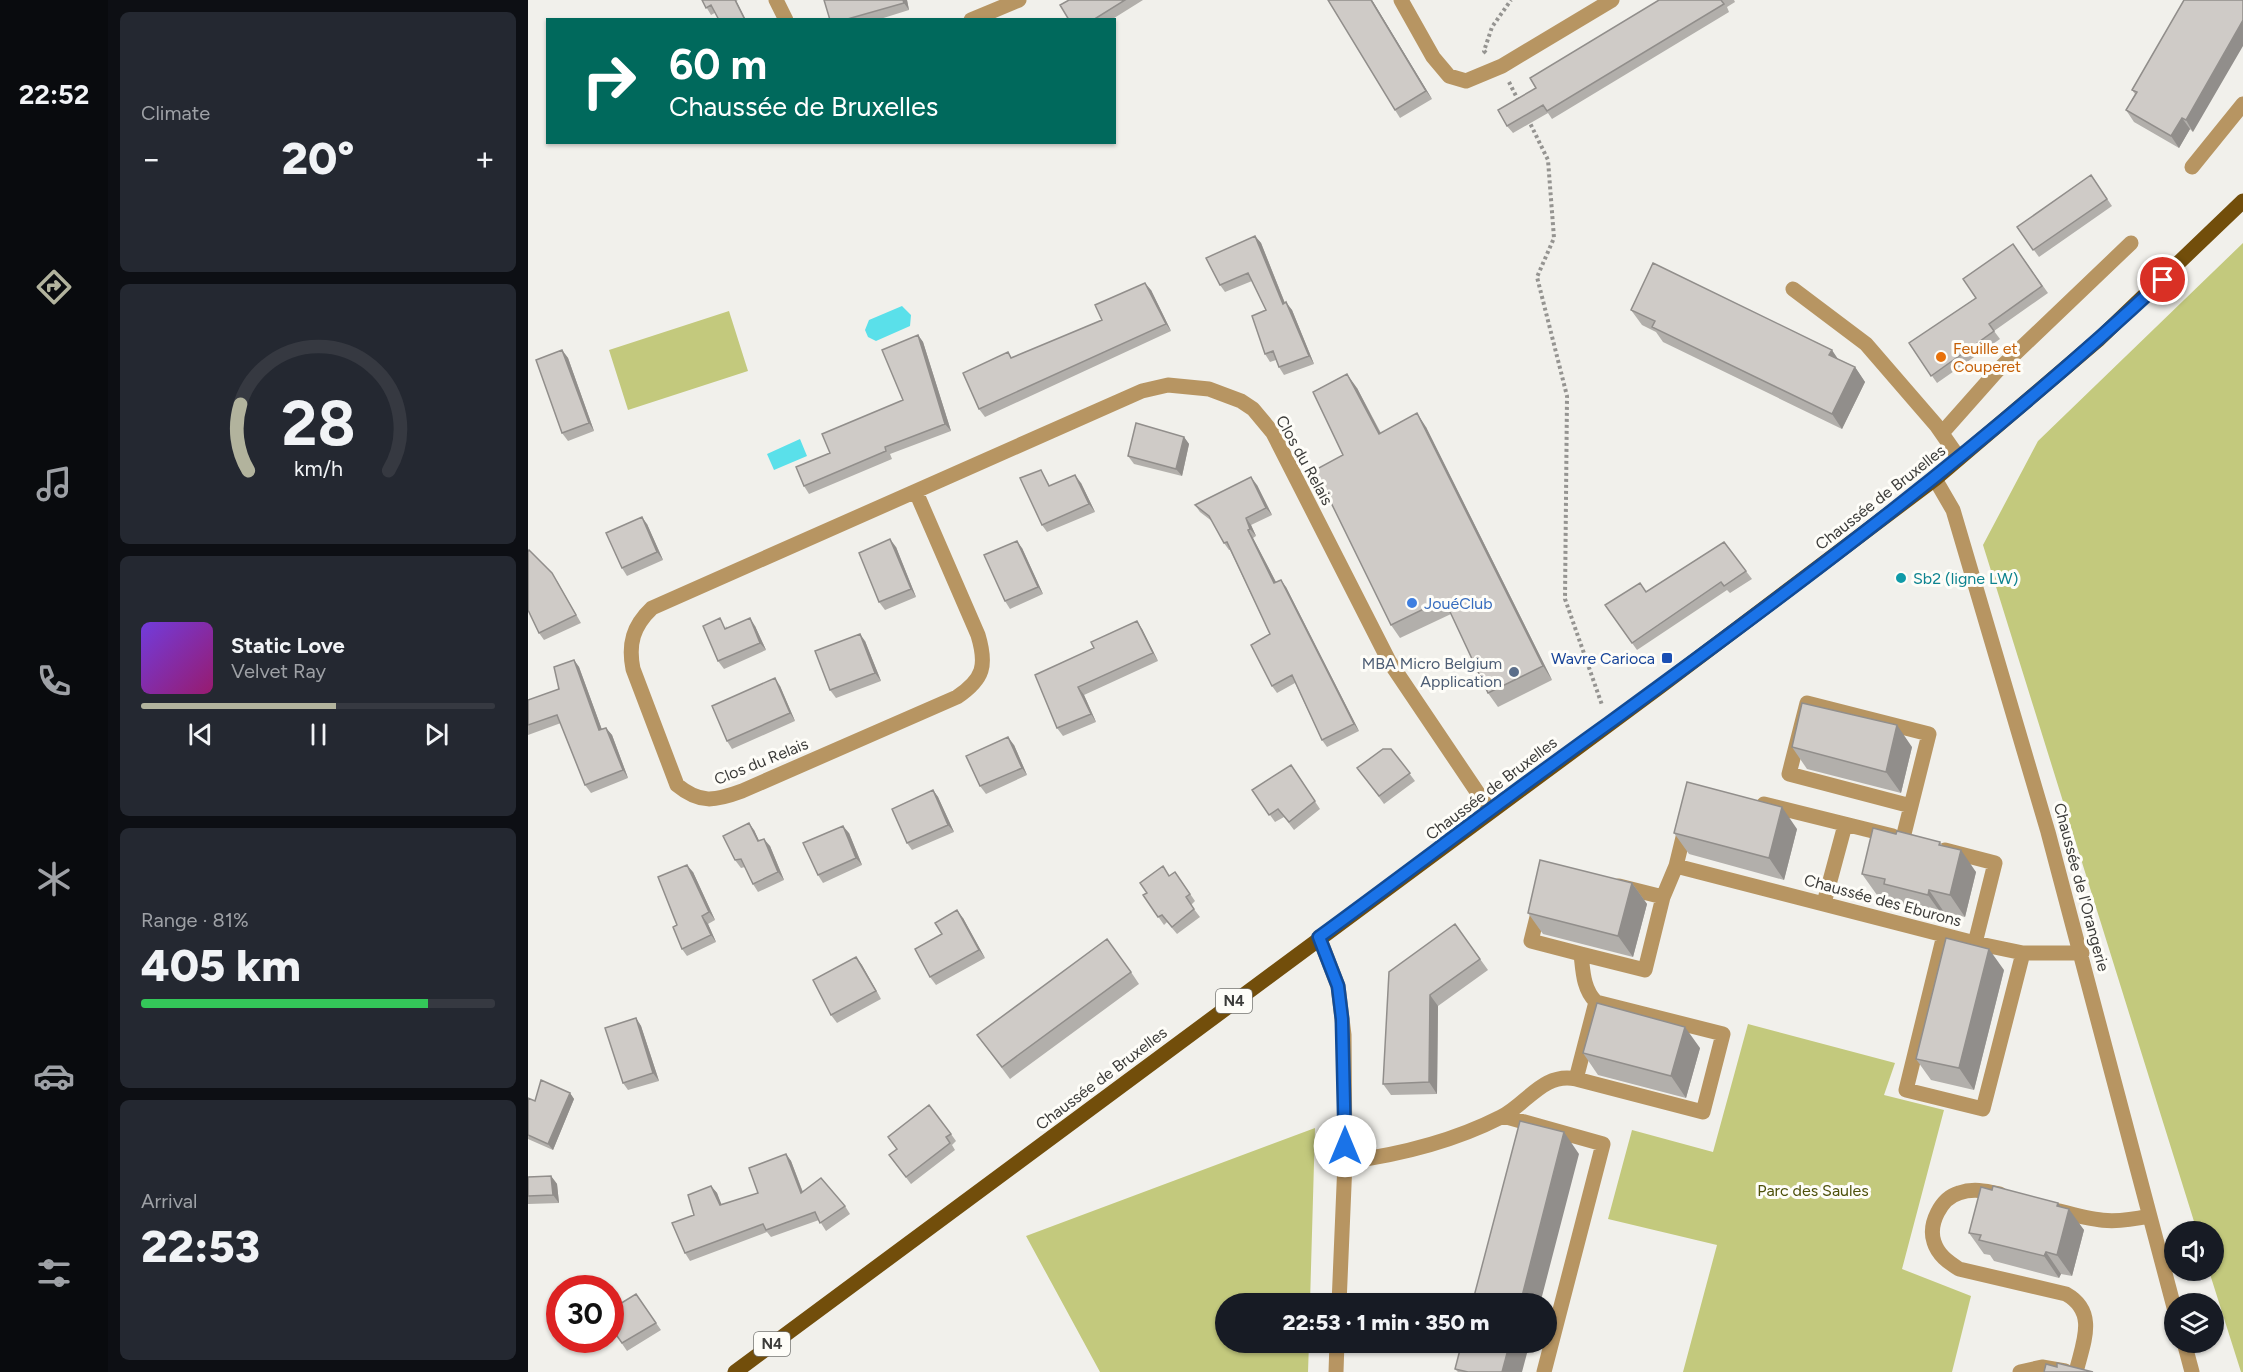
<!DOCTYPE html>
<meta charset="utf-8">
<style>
body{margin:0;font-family:Figtree,sans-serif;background:#242831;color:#f1f3f6;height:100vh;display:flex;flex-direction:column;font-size:22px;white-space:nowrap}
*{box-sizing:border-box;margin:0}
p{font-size:20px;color:#9ea1a6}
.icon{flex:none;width:33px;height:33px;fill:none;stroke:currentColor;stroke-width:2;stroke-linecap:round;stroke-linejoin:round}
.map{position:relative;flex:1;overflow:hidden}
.panel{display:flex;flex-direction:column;gap:12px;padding:12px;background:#0d0f14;width:420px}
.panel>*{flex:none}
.top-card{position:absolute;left:18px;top:18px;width:570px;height:126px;border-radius:0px;box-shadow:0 2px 4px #0004;background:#00695c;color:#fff;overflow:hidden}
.controls{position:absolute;left:1636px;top:1221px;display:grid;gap:12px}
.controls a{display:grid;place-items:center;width:60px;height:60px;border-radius:50%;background:#171b24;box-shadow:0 2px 4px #0004;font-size:30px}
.speed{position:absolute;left:18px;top:1275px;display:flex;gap:12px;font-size:30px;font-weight:700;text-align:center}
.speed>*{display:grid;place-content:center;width:78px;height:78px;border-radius:50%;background:#171b24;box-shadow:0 2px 4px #0004;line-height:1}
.speed .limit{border:9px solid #d22;background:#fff;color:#111}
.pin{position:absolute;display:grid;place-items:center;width:51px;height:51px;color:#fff;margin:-26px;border:3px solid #fff;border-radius:50%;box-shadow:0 2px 6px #0007}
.me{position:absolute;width:66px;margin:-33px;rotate:0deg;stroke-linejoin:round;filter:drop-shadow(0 0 4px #0008)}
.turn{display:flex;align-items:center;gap:21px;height:126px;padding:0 24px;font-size:27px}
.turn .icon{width:78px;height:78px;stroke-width:2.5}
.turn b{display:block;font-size:42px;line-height:51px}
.big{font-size:45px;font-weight:800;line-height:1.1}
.panel .card{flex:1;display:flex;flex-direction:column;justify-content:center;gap:9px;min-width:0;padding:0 21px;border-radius:9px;background:#242831}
.panel .dial{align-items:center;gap:0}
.dial svg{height:156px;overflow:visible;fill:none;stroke:#363941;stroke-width:7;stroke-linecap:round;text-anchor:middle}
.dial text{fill:#f1f3f6;stroke:none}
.song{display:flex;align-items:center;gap:18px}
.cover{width:72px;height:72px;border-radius:9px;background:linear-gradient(135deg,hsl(260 70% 55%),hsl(320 70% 35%))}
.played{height:6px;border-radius:3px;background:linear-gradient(90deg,#b2b39d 55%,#363941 55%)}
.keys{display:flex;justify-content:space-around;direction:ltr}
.heat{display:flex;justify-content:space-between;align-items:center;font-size:33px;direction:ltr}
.charge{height:9px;border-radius:4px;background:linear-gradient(90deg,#34c759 81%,#363941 0)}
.trip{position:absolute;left:687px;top:1293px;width:342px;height:60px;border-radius:30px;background:#171b24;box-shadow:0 2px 4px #0004;font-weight:800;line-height:60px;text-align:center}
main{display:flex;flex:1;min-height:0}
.dock{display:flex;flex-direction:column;width:108px;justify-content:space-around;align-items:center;background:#090b0e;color:#9ea1a6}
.dock .icon{width:42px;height:42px}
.dock .selected{color:#b2b39d}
.dock b{font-size:27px;color:#f1f3f6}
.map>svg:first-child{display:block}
.green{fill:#c3c97d}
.water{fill:#5ae0ea}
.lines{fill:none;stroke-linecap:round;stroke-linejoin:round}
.path{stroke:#959491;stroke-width:4;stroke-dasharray:3 3;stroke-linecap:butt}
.minor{stroke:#b79562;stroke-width:15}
.major{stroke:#724e0b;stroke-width:15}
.wall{fill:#b2afab}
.shaded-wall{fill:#918e8b}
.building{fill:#cfcbc7;stroke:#918e8b;stroke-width:1.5}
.route-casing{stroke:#114b97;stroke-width:15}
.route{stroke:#1a73e8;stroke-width:10}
.food-dot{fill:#e8710a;stroke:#fefdf8;stroke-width:2}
.culture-dot{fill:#0f9aa8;stroke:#fefdf8;stroke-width:2}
.shop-dot{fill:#3f7fe0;stroke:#fefdf8;stroke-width:2}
.transit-dot{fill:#1a4fb4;stroke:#fefdf8;stroke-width:2}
.service-dot{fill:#5c6f8a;stroke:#fefdf8;stroke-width:2}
.labels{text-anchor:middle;stroke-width:6;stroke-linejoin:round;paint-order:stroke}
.shield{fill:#fefdf8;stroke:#767673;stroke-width:1.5}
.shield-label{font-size:15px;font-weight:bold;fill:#3c3c3a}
.food-label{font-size:16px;fill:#c56008;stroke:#fefdf8;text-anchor:start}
.street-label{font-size:16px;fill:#3c3c3a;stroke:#fefdf8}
.culture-label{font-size:16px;fill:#0d838f;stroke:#fefdf8;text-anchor:start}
.shop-label{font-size:16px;fill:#366cbe;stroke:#fefdf8;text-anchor:start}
.transit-label{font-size:16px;fill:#164399;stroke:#fefdf8;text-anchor:end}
.service-label{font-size:16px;fill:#4e5e75;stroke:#fefdf8;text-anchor:end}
.park-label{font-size:16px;fill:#4e510b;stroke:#fefdf8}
</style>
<main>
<nav class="dock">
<b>22:52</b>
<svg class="icon selected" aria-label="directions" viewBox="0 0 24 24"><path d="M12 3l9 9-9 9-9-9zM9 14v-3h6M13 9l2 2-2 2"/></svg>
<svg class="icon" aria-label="music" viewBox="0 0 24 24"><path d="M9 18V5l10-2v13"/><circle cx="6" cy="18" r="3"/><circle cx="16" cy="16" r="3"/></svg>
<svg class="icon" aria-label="phone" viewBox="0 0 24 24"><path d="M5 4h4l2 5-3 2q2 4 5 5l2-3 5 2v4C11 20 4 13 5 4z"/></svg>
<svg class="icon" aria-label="climate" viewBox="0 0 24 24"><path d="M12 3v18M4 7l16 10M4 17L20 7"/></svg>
<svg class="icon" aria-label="car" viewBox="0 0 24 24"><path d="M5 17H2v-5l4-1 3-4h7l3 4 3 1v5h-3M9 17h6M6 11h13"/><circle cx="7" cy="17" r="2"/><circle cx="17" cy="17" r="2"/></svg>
<svg class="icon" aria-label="filters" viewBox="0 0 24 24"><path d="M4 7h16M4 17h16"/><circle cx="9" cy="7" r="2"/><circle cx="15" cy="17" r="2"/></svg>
</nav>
<section class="panel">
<div class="card"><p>Climate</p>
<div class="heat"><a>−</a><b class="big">20°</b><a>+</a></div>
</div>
<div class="card dial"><svg viewBox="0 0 100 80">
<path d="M14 69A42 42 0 1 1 86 69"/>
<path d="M14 69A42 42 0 0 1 10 35" stroke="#b2b39d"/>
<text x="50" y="56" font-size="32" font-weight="700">28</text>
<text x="50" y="72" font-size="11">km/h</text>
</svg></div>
<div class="card">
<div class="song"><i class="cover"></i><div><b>Static Love</b><p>Velvet Ray</p></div></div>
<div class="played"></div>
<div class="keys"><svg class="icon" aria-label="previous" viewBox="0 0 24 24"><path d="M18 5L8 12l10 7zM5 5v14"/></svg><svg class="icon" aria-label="pause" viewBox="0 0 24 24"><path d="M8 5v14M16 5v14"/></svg><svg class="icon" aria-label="next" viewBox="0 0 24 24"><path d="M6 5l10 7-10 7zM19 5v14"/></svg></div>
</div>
<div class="card"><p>Range · 81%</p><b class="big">405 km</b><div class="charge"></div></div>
<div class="card"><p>Arrival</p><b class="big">22:53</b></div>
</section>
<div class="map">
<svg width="1715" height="1372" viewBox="0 0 1715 1372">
<rect width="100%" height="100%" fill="#f1f0eb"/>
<path class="green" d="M1715 243V1372H1713L1681 1271 1686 1270V1232L1669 1231 1455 545 1510 441Z
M201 311 220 371 100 410 81 350Z
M1220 1024 1367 1063 1356 1095 1416 1110 1374 1269 1443 1296 1424 1372H1155L1189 1245 1080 1219 1104 1130 1185 1152Z
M787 1128 782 1303 698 1304V1342L781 1343 780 1372H572L498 1236Z"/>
<path class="water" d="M374 306 383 315 382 326 348 341 340 337 337 330 341 320Z
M272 439 279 456 246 470 239 454Z"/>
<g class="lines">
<path class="path" d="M958 53 956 51 964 27 983 0
M981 82 991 102
M1000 119 1020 160 1026 238 1009 277 1039 396 1037 599 1074 705"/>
<path class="minor" d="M248 0 258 20
M873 0 905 57 921 76 938 81 974 66 1084 0
M443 20 491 0
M1664 167 1715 104
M1265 289 1338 344 1408 425 1431 458
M1414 433 1469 371 1603 243
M1407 479 1425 510 1520 832 1647 1311
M388 492 450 635C459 665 456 679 429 697L214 791C187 801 172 804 149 785L105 669C100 644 105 626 124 608L614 391 640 385 681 389 713 401 725 409 745 433 861 661 962 811
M1236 804 1365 836
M1375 838 1401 734 1279 703 1261 774 1383 806
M1417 850 1467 863 1447 943
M1148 866 1447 943 1495 953H1554
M1091 886 1135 897
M1296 903 1317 825
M1416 935 1378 1090 1455 1109 1495 953
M791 937 810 986 816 1035 817 1162 811 1304
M1053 954 1117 970 1135 897 1148 866 1158 825
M1048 1079 1175 1112 1195 1034 1068 1002
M975 1116 1075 1144 1016 1372
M817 1162C870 1155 924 1142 973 1117 999 1104 1015 1072 1048 1079L1068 1002C1055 989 1055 971 1053 954L1003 941 1012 905
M1472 1194C1458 1191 1445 1188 1431 1193 1413 1198 1400 1224 1406 1242 1410 1255 1420 1262 1431 1269L1538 1294C1570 1312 1555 1343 1548 1372
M1527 1210C1565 1220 1581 1225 1621 1216
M1656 1342 1664 1372
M808 1372 809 1342
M1492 1372 1514 1367 1537 1371"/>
<path class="major" d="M207 1372 1133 686 1407 479 1570 340 1715 201"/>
</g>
<path class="wall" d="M174 0H210L183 15Z
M296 0H379L381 10 349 20H302Z
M541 0H615L583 20H541Z
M844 0 904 99 872 118 867 110Z
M1131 0H1206L1207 2 1199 7 1201 12 1024 119 1020 113 985 133 979 126Z
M1656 0 1665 132 1662 129 1651 148 1606 122 1598 110 1607 94 1604 90Z
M1563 175 1584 206 1511 257 1489 227Z
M727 236 733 243 757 303 764 310 786 364 756 375 751 367 748 360 742 362 737 354 738 310 724 281 697 292 692 285Z
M1485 244 1520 293 1466 331 1472 339 1409 383 1381 343 1448 298Z
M623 290 643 331 457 417 451 409 480 352 484 358 574 320Z
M1103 310 1310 359 1327 367 1337 382 1314 429 1135 342 1128 332 1114 325Z
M390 335 395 342 423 431 362 454 364 459 281 494 276 486 302 453 375 400Z
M34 350 40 358 66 431 40 441 34 433Z
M829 388 853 433 898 427 1024 680 970 707 960 693 923 614 872 638 863 625 815 455Z
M656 437 661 444 654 476 606 464 600 456Z
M513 470 522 486 553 483 567 512 519 532 514 525Z
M729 485 744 515 723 525 728 536 725 538 748 582 758 587 831 731 799 747 794 740 767 683 749 693 744 686 742 634 702 550H701L696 543 685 522 672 512 667 505Z
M119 524 135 560 99 576 94 568Z
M1196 542 1224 579 1202 593 1199 590 1109 650 1077 605 1118 592Z
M368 547 388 597 357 610 351 602Z
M494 548 515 594 482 609 477 601Z
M29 581 53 623 16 640 11 633Z
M198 626 199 628 227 626 238 650 196 669 190 661Z
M614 629 630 661 556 695 568 722 535 736 529 728 507 675Z
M337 641 353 681 308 698 302 690Z
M46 660 51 667 74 730 78 728 84 735 100 778 63 793 57 785 33 723 0 735V700L31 689Z
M252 686 267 721 204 749 199 741Z
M486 745 499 775 458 794 452 786Z
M1264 747H1384L1373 793 1279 769Z
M863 749 887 781 856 804 835 775Z
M763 765 792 809 766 830 756 817 747 822 724 790Z
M405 790 410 797 426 832 384 850 379 843Z
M1269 829 1256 880 1161 854 1146 833Z
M226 830 231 841 242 846 256 880 230 892 225 884 217 867 213 868 207 860Z
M321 833 334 865 295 883 290 875Z
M1368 834 1412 842 1415 846 1448 872 1437 917 1416 912 1415 916 1371 905 1367 900 1349 895 1334 874Z
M165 872 187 920 180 924 188 942 159 956 154 949 149 925Z
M647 872 667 901 663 905 672 917 649 934 639 922 636 925 615 895Z
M1104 883 1119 904 1105 957 1015 934 1000 913Z
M435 918 457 958 408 985 402 977Z
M927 924 960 970 910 1006 909 1094 863 1095 855 1084Z
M328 957 353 999 309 1023 303 1015Z
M1476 970 1446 1090 1403 1080 1388 1059Z
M603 972 611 984 482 1079 449 1035Z
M108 1018 113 1026 131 1081 100 1090 95 1083Z
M1172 1048 1158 1098 1070 1075 1055 1053Z
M42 1093 46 1099 25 1150 0 1139V1098L7 1101Z
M423 1134 428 1141 424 1145 427 1150 383 1184 361 1155Z
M258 1154 263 1161 275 1192 317 1206 322 1214 298 1231 291 1220 243 1237 239 1232 162 1261 157 1253 166 1215 183 1186 189 1193 193 1205 230 1193Z
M23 1176 29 1184 31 1203 0 1204V1177Z
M1533 1207 1556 1230 1544 1276 1533 1274 1531 1278 1466 1261 1462 1255 1456 1254 1441 1233Z
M108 1294 133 1330 99 1351 82 1326Z
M927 1369 994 1372H930Z"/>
<path class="shaded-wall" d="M207 0H208L218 20H217Z
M375 0H379L381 10 376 3Z
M843 0H844L904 99 898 91Z
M1715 20V46L1665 132 1658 120Z
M1654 118 1662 129 1651 148 1643 136Z
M727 236 733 243 760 311 755 304Z
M617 283 623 290 643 331 638 324Z
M758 302 764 310 786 364 781 356Z
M390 335 395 342 423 431 417 424Z
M34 350 40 358 66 431 61 423Z
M1304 350 1314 365 1301 355Z
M1327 367 1337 382 1314 429 1304 414Z
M819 374 829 388 860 448 851 434Z
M889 413 898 427 1024 680 1015 666Z
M656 437 661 444 654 476 648 469Z
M547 475 553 483 567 512 561 504Z
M723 477 729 485 744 515 738 508Z
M114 517 119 524 135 560 129 552Z
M718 518 723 525 728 536 722 529Z
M720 530 725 538 752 590 746 583Z
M362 539 368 547 388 597 383 589Z
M489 541 494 548 515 594 510 587Z
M753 580 758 587 831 731 826 724Z
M222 618 227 626 238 650 232 643Z
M609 621 614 629 630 661 625 653Z
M332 634 337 641 353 681 347 673Z
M46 660 51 667 77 738 71 730Z
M247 678 252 686 267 721 262 713Z
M550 687 556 695 568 722 563 714Z
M1369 725 1384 747 1373 793 1358 772Z
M78 728 84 735 100 778 95 770Z
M480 737 486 745 499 775 494 768Z
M405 790 410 797 426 832 420 825Z
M1254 807 1269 829 1256 880 1241 858Z
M221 823 226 830 235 849 230 841Z
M315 826 321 833 334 865 328 858Z
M236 839 242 846 256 880 250 872Z
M1433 850 1448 872 1437 917 1422 895Z
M159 865 165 872 187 920 181 912Z
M1104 883 1119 904 1105 957 1090 936Z
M1401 890 1416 912 1415 916 1400 895Z
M429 910 435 918 457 958 451 950Z
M174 916 180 924 188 942 183 935Z
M1461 949 1476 970 1446 1090 1431 1068Z
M328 957 334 965 353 999 348 991Z
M902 995 910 1006 909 1094 901 1082Z
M108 1018 113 1026 131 1081 125 1073Z
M1157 1027 1172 1048 1158 1098 1143 1076Z
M42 1093 46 1099 25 1150 20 1144Z
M1036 1132 1051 1154 1012 1304H992Z
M258 1154 263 1161 278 1201 273 1193Z
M23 1176 29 1184 31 1203 25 1195Z
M183 1186 189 1193 197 1213 192 1205Z
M1530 1203 1539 1216 1541 1209 1556 1230 1544 1276 1529 1255Z
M1518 1252 1533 1274 1531 1278 1516 1256Z
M982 1342H1002L994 1372H974Z"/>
<path class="building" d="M174 0H207L217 20H191L183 5 178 8Z
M296 0H375L376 3 316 20H302Z
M541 0H597L565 20H541L532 5Z
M800 0H843L898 91 867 110Z
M1131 0H1193L1196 4 1019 111 1015 105 979 126 970 110 1008 88 1002 78Z
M1656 0H1715V20L1658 120 1654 118 1643 136 1598 110 1609 92 1604 90Z
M1563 175 1579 199 1505 250 1489 227Z
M727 236 755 304 758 302 781 356 751 367 745 351 737 354 724 316 738 310 720 273 692 285 678 258Z
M1485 244 1514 286 1461 324 1466 331 1403 376 1381 343 1448 298 1435 279Z
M1125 263 1304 350 1301 355 1327 367 1304 414 1124 327 1127 321 1103 310Z
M617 283 638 324 451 409 435 373 480 352 483 358 574 320 567 305Z
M390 335 417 424 357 447 358 451 276 486 268 467 302 453 294 434 375 400 354 350Z
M34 350 61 423 34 433 8 360Z
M819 374 851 434 889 413 1015 666 960 693 916 599 863 625 787 470 815 455 785 392Z
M608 423 656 437 648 469 600 456Z
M513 470 521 486 547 475 561 504 514 525 492 478Z
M723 477 738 508 718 518 722 529 720 530 746 583 753 580 826 724 794 740 764 675 744 686 723 645 742 634 699 542 696 543 681 516 667 505Z
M114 517 129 552 94 568 78 533Z
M362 539 383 589 351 602 331 553Z
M489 541 510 587 477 601 456 555Z
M1196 542 1218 571 1196 586 1193 582 1104 643 1077 605 1112 583 1118 592Z
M1 550 24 573 48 615 11 633 0 610V552Z
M192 618 197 629 222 618 232 643 190 661 175 626Z
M609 621 625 653 550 687 563 714 529 728 507 675 566 648 563 642Z
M332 634 347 673 302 690 287 651Z
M46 660 71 730 78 728 95 770 57 785 29 715 0 725V700L31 689 26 667Z
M247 678 262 713 199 741 184 706Z
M1274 703 1369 725 1358 772 1264 747Z
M480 737 494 768 452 786 438 756Z
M855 749H863L882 773 851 796 829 768Z
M763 765 787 801 761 822 750 809 741 815 724 790Z
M1159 782 1254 807 1241 858 1146 833Z
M405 790 420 825 379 843 364 809Z
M221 823 230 841 236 839 250 872 225 884 213 859 207 860 195 836Z
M315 826 328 858 290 875 275 843Z
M1345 828 1368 834 1369 831 1412 842 1411 845 1433 850 1422 895 1401 890 1400 895 1356 884 1357 879 1334 874Z
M1012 860 1104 883 1090 936 1000 913Z
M159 865 181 912 174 916 183 935 154 949 145 927 149 925 130 877Z
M635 866 641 876 647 872 662 894 658 897 666 909 644 927 634 915 630 917 615 895 619 893 612 883Z
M429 910 451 950 402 977 387 949 414 934 407 923Z
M927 924 952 959 902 995 901 1082 855 1084 861 972Z
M1418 938 1461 949 1431 1068 1388 1059Z
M579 939 603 972 474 1067 449 1035Z
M328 957 348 991 303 1015 285 980Z
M1069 1003 1157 1027 1143 1076 1055 1053Z
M108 1018 125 1073 95 1083 77 1028Z
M13 1080 42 1093 20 1144 0 1135V1098L7 1101Z
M401 1105 423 1134 418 1137 422 1143 378 1177 361 1155 369 1149 360 1137Z
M992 1121 1036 1132 992 1304H944Z
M258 1154 273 1193 293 1178 317 1206 292 1223 287 1212 238 1230 235 1224 157 1253 144 1223 166 1215 160 1195 183 1186 192 1205 230 1193 221 1168Z
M23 1176 25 1195 0 1196V1177Z
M1465 1186 1530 1203 1529 1206 1541 1209 1529 1255 1518 1252 1516 1256 1451 1240 1453 1235 1441 1233 1453 1187 1464 1190Z
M108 1294 128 1323 94 1343 82 1326V1310Z
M934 1342H982L974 1372H940L927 1369Z
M1529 1363 1565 1372H1516L1518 1364 1529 1367Z"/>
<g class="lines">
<g class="route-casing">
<path id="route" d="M817 1146 814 1019 810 986 791 937C888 866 983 793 1081 723 1272 584 1462 442 1635 280"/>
</g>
<use href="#route" class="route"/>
</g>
<circle class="food-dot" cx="1413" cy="357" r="6"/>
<circle class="culture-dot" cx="1373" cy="578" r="6"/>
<circle class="shop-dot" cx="884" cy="603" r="6"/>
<rect class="transit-dot" x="1133" y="652" width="12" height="12" rx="3"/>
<circle class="service-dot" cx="986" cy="672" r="6"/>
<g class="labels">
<g class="shield">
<rect x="688" y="989" width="36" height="24" rx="4.5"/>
<rect x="226" y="1332" width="36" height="24" rx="4.5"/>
</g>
<g class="shield-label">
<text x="706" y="1006">N4</text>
<text x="244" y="1349">N4</text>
</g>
<g class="food-label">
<text x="1425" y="354">Feuille et<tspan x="1425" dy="18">Couperet</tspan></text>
</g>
<g class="street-label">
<text transform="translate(777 460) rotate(61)" y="6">Clos du Relais</text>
<text transform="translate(1352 497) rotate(-38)" y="6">Chaussée de Bruxelles</text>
<text transform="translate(233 761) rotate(-22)" y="6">Clos du Relais</text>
<text transform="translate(963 788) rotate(-37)" y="6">Chaussée de Bruxelles</text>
<text transform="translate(1554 887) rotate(75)" y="6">Chaussée de l'Orangerie</text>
<text transform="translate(1355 900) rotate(15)" y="6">Chaussée des Eburons</text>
<text transform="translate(573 1078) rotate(-37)" y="6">Chaussée de Bruxelles</text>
</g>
<g class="culture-label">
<text x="1385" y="584">Sb2 (ligne LW)</text>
</g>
<g class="shop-label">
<text x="896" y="609">JouéClub</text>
</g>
<g class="transit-label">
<text x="1127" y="664">Wavre Carioca</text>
</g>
<g class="service-label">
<text x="974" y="669">MBA Micro Belgium<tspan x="974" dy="18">Application</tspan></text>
</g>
<g class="park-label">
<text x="1285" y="1196">Parc des Saules</text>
</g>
</g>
</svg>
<div class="controls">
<a><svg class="icon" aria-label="sound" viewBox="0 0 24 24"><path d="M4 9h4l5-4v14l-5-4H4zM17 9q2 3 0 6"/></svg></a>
<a><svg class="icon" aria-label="layers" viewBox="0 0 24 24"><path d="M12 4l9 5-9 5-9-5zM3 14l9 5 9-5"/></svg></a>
</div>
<div class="speed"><div class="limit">30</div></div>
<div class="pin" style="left:1635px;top:280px;background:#d93025"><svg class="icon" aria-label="arrive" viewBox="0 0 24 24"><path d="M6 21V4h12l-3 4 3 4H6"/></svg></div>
<svg class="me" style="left:817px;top:1146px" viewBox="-20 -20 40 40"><circle r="19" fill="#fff"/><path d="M0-13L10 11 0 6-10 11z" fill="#1a73e8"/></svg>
<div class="trip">22:53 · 1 min · 350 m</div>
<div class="top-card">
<div class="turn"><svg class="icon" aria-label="right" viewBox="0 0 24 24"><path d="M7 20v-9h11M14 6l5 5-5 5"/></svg><div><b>60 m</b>Chaussée de Bruxelles</div></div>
</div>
</div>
</main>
